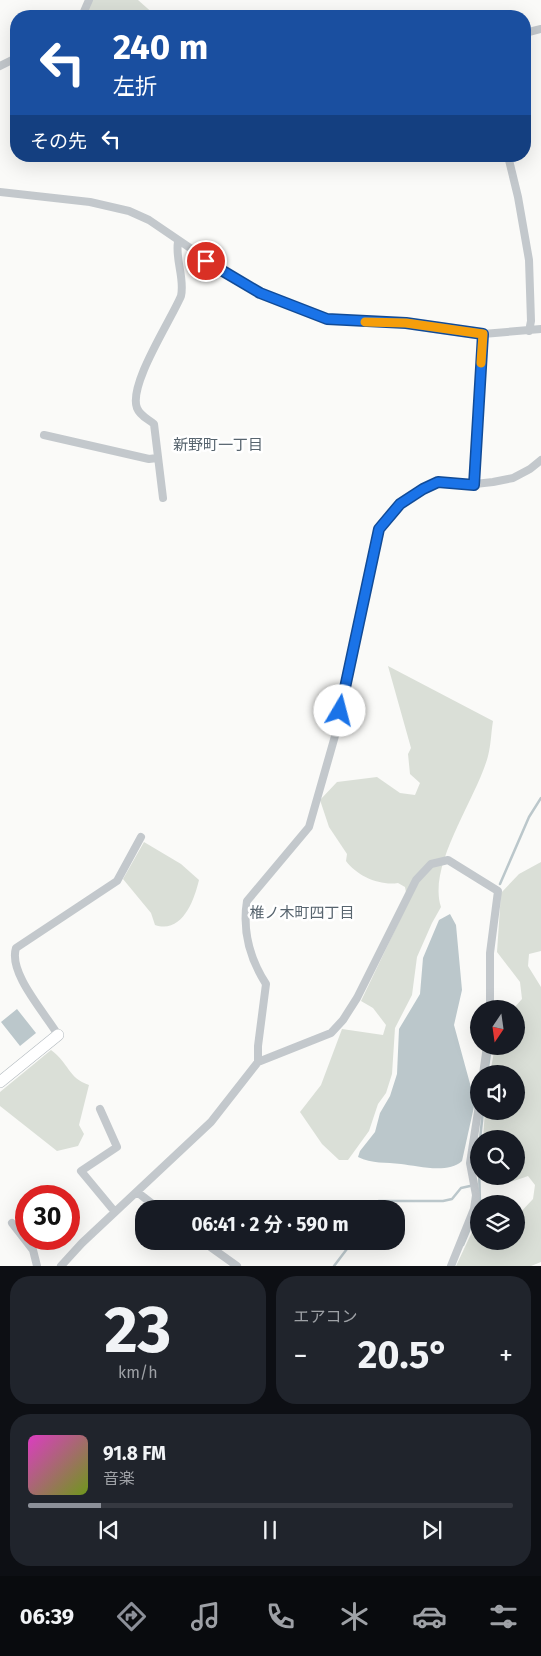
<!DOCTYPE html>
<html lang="ja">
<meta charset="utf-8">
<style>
body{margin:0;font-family:"Fira Sans","Noto Sans JP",sans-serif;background:#20242c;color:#f1f3f6;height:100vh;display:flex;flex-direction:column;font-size:19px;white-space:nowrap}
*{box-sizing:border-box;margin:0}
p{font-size:16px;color:#9ea1a6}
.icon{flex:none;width:28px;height:28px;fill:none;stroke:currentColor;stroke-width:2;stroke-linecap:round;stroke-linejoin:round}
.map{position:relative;height:1266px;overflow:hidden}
.panel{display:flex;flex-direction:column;gap:10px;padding:10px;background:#0d0f14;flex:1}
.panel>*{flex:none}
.guide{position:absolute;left:10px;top:10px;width:521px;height:152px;border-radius:20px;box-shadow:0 5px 20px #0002;background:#1a4fa0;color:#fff;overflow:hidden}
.needle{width:32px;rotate:193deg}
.fabs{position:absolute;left:470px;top:1000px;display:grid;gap:10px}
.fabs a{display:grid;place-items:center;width:55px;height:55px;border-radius:50%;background:#171b24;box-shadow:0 5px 20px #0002;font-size:25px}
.speed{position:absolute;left:15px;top:1185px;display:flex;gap:10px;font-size:25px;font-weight:700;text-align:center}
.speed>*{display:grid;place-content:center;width:65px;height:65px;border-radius:50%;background:#171b24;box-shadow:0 5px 20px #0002;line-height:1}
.speed .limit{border:8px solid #d22;background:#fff;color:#111}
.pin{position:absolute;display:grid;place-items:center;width:42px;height:42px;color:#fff;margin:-21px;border:2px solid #fff;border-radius:50%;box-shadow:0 1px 5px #0007}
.me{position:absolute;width:55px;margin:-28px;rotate:8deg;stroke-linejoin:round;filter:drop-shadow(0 0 4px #0008)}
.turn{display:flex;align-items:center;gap:18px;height:105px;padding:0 20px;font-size:22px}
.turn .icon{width:65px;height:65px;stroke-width:2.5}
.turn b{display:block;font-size:35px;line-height:42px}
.then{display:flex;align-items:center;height:48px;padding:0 20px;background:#0003;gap:10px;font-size:19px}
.big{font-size:38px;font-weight:700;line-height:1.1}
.panel .widget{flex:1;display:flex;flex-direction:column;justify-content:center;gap:8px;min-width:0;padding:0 18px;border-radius:20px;background:#20242c}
.panel .dial{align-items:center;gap:0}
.dial b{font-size:65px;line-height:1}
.song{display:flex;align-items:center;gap:15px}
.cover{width:60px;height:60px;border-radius:8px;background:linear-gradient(135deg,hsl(310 70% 55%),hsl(80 70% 35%))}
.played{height:5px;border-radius:2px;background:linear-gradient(90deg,#8c9099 15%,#363941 15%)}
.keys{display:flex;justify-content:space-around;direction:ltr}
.heat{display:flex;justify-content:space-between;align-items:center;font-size:28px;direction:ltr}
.panel .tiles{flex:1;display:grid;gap:10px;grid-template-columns:1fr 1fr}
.widget:last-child{grid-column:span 2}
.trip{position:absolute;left:135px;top:1200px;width:270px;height:50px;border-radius:20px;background:#171b24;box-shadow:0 5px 20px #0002;font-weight:700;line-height:50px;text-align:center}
.menu{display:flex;height:80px;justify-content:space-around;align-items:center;background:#090b0e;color:#9ea1a6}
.menu .icon{width:35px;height:35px}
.menu .selected{color:#8c9099}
.menu b{font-size:22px;color:#f1f3f6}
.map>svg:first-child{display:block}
.green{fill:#dadfd7}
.water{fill:#bbc7cb}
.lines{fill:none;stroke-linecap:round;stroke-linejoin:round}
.stream{stroke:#bbc7cb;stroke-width:2.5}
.secondary-casing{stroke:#b3babf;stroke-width:12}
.street{stroke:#c3c8cc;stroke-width:8}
.secondary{stroke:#fff;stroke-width:11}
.route-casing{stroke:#114b97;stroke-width:12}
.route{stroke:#1a73e8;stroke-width:9}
.slow{stroke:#f59e0b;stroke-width:9}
.labels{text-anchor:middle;stroke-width:5;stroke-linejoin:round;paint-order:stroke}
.neighbourhood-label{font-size:15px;fill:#57646e;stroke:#fff}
</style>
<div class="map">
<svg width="541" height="1266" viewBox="0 0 541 1266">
<rect width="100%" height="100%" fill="#fafaf8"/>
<path class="green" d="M92 0H138L156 16H93L88 9Z
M388 666 493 721C491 733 491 745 488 756 477 798 427 865 441 907L432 923 417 957 412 995 395 1028 392 1074 386 1093 378 1104 369 1131 348 1160H339L322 1144 300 1112 321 1085 342 1029 383 1035 386 1025 373 1008 361 1001 408 903 405 887 398 883C380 886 357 876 346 861L347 854 329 827 320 800 337 782 377 777 400 793 415 795 420 783 410 774 408 754 411 748Z
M144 842 181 864 199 880C194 901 182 934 155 925L151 913 123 879Z
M541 862V951L529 954 528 966 541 987V1262L531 1266H456L479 1217V1241L504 1243 516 1241V1217L533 1199 535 1185 528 1176C509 1183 498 1187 480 1178V1176H516V1139H483L485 1111H516V1074H490L495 1046H516V1009H513L522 999 520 982 497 952 501 893 519 874Z
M51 1050C69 1063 68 1078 89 1085L79 1125 84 1134 78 1146 57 1151 0 1106V1092Z"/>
<path class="water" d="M450 914 456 925 462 990 454 1025 475 1102 462 1161C448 1174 418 1166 401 1164 386 1162 372 1164 358 1157L360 1151 375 1132 380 1113 390 1096 397 1074 399 1029 420 994 423 958 439 920Z
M17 1009 36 1033 20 1046 1 1022Z"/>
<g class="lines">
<path class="stream" d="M500 884 529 817 541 798
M487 1074 491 1046
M480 1139 483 1111
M479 1167 480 1204
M368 1209 371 1203 379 1201H443L452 1199 461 1188 470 1186
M463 1245 479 1207
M334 1266 353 1241"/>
<g class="secondary-casing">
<path id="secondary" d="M0 1082 58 1035"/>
</g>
<path class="street" d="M82 16 89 0
M525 33 541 29
M0 66 16 58
M508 156 518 197 529 260 531 321 529 331
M0 192 90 202 129 211 149 220 246 286 327 319 406 323 483 334 541 329
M44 435 149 459 157 458
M474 485 483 334
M163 498 154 424C148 419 140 416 137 408 128 385 171 320 181 296 185 278 175 260 178 242
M58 1035C45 1013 8 973 16 948L117 881 141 837
M258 1062V1046L266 984C250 959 242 932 247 901L309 827 339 722 341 699 379 529 400 504 423 489 438 482 466 485 493 482 513 478 530 469 541 460
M483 1074 487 1046
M100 1109 117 1147 81 1171 115 1212
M137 1192 159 1209
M12 1223 33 1250 37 1266
M202 1241 237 1266
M61 1266 82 1243 211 1122 258 1062 331 1033 343 1020 357 998 416 880 431 864 448 860 498 891 490 953V1009
M451 1266 474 1209 476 1195 470 1163 479 1105"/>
<use href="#secondary" class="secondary"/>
</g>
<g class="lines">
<g class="route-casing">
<path id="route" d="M206 261 260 293 327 319 406 323 483 334 474 485 438 482 423 489 400 504 379 529 340 711"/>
</g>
<use href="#route" class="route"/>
<path class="slow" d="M365 322 406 323 483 334 481 363"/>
</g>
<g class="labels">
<g class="neighbourhood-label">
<text x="218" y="450">新野町一丁目</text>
<text x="302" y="918">椎ノ木町四丁目</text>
</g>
</g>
</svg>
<div class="fabs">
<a><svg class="needle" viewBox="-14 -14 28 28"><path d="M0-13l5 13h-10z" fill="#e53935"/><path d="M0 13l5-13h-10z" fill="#9ea1a6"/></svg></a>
<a><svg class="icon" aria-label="sound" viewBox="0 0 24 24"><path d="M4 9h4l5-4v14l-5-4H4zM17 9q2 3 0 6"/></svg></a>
<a><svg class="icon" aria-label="search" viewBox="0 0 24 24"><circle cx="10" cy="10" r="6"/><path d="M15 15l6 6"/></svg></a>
<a><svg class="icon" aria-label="layers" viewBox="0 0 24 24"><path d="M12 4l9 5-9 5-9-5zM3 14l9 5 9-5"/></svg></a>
</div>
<div class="speed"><div class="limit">30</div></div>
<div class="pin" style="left:206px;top:261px;background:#d93025"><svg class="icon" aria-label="arrive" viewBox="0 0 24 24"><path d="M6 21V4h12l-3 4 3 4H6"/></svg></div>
<svg class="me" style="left:340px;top:711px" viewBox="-20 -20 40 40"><circle r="19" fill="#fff"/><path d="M0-13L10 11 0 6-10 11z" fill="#1a73e8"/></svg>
<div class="trip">06:41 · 2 分 · 590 m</div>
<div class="guide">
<div class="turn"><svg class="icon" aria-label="left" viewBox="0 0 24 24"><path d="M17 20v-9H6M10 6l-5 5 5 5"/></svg><div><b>240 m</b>左折</div></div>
<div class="then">その先<svg class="icon" aria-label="left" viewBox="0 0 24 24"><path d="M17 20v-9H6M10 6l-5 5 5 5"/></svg></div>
</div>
</div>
<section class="panel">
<div class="tiles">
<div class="widget dial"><b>23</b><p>km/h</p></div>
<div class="widget"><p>エアコン</p>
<div class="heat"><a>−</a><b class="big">20.5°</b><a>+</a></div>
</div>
<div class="widget">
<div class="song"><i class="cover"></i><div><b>91.8 FM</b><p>音楽</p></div></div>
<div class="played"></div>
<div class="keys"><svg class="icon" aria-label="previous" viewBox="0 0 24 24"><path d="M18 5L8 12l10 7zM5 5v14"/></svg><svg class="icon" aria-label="pause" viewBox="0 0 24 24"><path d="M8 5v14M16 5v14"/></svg><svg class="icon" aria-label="next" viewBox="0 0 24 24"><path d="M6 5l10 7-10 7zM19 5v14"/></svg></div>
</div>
</div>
</section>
<nav class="menu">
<b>06:39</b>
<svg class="icon selected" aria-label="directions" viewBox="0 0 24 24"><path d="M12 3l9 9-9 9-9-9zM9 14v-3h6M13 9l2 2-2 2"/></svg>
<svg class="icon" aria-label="music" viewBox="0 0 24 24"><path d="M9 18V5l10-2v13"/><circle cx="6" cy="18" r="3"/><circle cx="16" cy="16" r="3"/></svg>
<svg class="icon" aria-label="phone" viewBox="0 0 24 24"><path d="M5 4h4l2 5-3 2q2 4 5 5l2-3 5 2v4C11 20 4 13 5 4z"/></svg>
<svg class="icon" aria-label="climate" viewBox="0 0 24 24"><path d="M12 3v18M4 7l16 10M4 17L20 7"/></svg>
<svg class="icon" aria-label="car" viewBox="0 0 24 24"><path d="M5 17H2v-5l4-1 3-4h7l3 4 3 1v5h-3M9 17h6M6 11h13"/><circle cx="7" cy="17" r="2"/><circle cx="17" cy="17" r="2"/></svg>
<svg class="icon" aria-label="filters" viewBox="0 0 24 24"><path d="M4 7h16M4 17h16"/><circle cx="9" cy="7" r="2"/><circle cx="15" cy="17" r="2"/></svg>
</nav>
